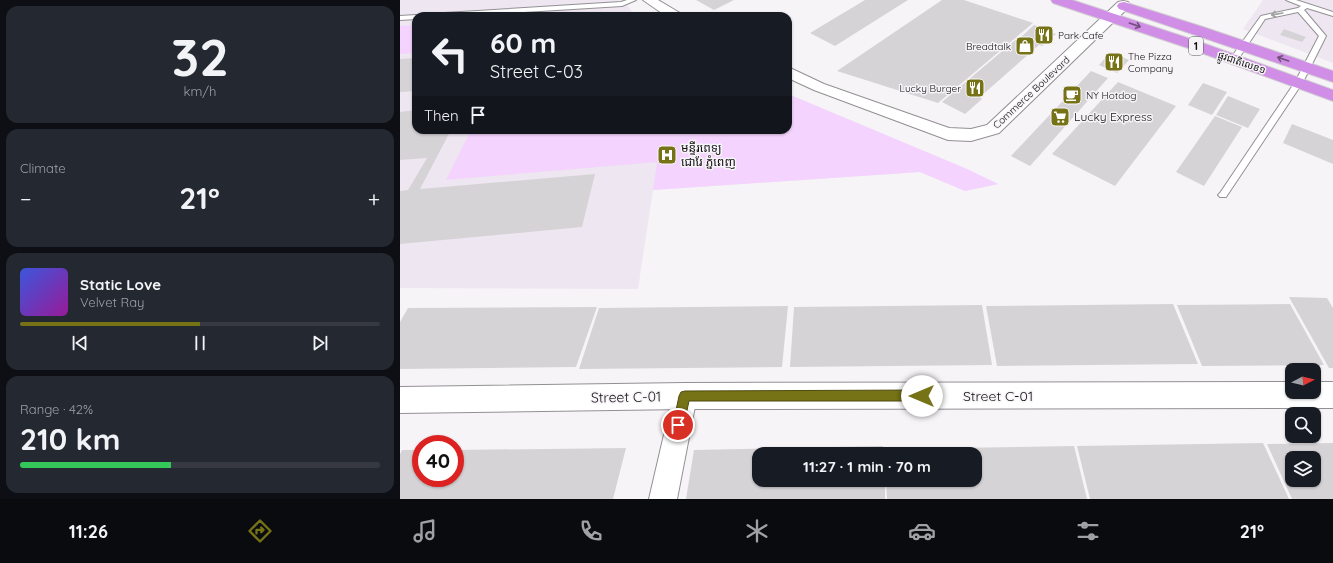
<!DOCTYPE html>
<meta charset="utf-8">
<style>
body{margin:0;font-family:Quicksand,"Noto Sans Khmer",sans-serif;background:#242831;color:#f1f3f6;height:100vh;display:flex;flex-direction:column;font-size:15px;white-space:nowrap}
*{box-sizing:border-box;margin:0}
p{font-size:13px;color:#9ea1a6}
.icon{flex:none;width:22px;height:22px;fill:none;stroke:currentColor;stroke-width:2;stroke-linecap:round;stroke-linejoin:round}
.map{position:relative;flex:1;overflow:hidden}
.sheet{display:flex;flex-direction:column;gap:6px;padding:6px;background:#0d0f14;width:400px}
.sheet>*{flex:none}
.banner{position:absolute;left:12px;top:12px;width:380px;height:122px;border-radius:12px;box-shadow:0 1px 3px #0004;background:#171b24;color:#f1f3f6;overflow:hidden}
.needle{width:26px;rotate:83deg}
.controls{position:absolute;left:885px;top:363px;display:grid;gap:8px}
.controls a{display:grid;place-items:center;width:36px;height:36px;border-radius:8px;background:#171b24;box-shadow:0 1px 3px #0004;font-size:20px}
.speed{position:absolute;left:12px;top:435px;display:flex;gap:8px;font-size:20px;font-weight:700;text-align:center}
.speed>*{display:grid;place-content:center;width:52px;height:52px;border-radius:50%;background:#171b24;box-shadow:0 1px 3px #0004;line-height:1}
.speed .limit{border:6px solid #d22;background:#fff;color:#111}
.pin{position:absolute;display:grid;place-items:center;width:34px;height:34px;color:#fff;margin:-17px;border:2px solid #fff;border-radius:50%;box-shadow:0 1px 4px #0007}
.me{position:absolute;width:44px;margin:-22px;rotate:270deg;stroke-linejoin:round;filter:drop-shadow(0 0 3px #0008)}
.turn{display:flex;align-items:center;gap:14px;height:84px;padding:0 12px;font-size:18px}
.turn .icon{width:52px;height:52px;stroke-width:2.5}
.turn b{display:block;font-size:28px;line-height:34px}
.then{display:flex;align-items:center;height:38px;padding:0 12px;background:#0003;gap:8px;font-size:15px}
.big{font-size:30px;font-weight:800;line-height:1.1}
.sheet .card{flex:1;display:flex;flex-direction:column;justify-content:center;gap:6px;min-width:0;padding:0 14px;border-radius:12px;background:#242831}
.sheet .dial{align-items:center;gap:0}
.dial b{font-size:52px;line-height:1}
.song{display:flex;align-items:center;gap:12px}
.cover{width:48px;height:48px;border-radius:6px;background:linear-gradient(135deg,hsl(230 70% 55%),hsl(300 70% 35%))}
.played{height:4px;border-radius:2px;background:linear-gradient(90deg,#767317 50%,#363941 50%)}
.keys{display:flex;justify-content:space-around;direction:ltr}
.heat{display:flex;justify-content:space-between;align-items:center;font-size:22px;direction:ltr}
.charge{height:6px;border-radius:3px;background:linear-gradient(90deg,#34c759 42%,#363941 0)}
.trip{position:absolute;left:352px;top:447px;width:230px;height:40px;border-radius:12px;background:#171b24;box-shadow:0 1px 3px #0004;font-weight:800;line-height:40px;text-align:center}
.tab-bar{display:flex;height:64px;justify-content:space-around;align-items:center;background:#090b0e;color:#9ea1a6}
.tab-bar .icon{width:28px;height:28px}
.tab-bar .selected{color:#767317}
.tab-bar b{font-size:18px;color:#f1f3f6}
main{display:flex;flex:1;min-height:0}
.map>svg:first-child{display:block}
.built{fill:#eee6f0}
.green{fill:#f4d4fe}
.building{fill:#d6d3d7;fill-rule:evenodd}
.lines{fill:none;stroke-linecap:round;stroke-linejoin:round}
.service-casing{stroke:#939094;stroke-width:2}
.minor-casing{stroke:#939094;stroke-width:2}
.tertiary-casing{stroke:#939094;stroke-width:2}
.trunk-casing{stroke:#d0d0d0;stroke-width:2}
.service{fill:#fff;fill-rule:evenodd}
.minor{fill:#fff;fill-rule:evenodd}
.tertiary{fill:#fff;fill-rule:evenodd}
.trunk{fill:#d08ee6;fill-rule:evenodd}
.oneway{stroke:#a1a0a1}
.oneway2{stroke:#72507d}
.route{fill:#767317;stroke:#4d4b0f}
.labels{text-anchor:middle;stroke-width:3;stroke-linejoin:round;paint-order:stroke}
.far-poi-label{font-size:10px;fill:#141214;stroke:#f7f4f8;text-anchor:start}
.far-street-label{font-size:10px;fill:#141214;stroke:#f7f4f8}
.shield{fill:#f7f4f8;stroke:#585658;stroke-width:1}
.shield-label{font-size:11px;font-weight:bold;fill:#141214}
.poi-label{font-size:12px;fill:#141214;stroke:#f7f4f8;text-anchor:start}
.near-street-label{font-size:14px;fill:#141214;stroke:#f7f4f8}
</style>
<main>
<section class="sheet">
<div class="card dial"><b>32</b><p>km/h</p></div>
<div class="card"><p>Climate</p>
<div class="heat"><a>−</a><b class="big">21°</b><a>+</a></div>
</div>
<div class="card">
<div class="song"><i class="cover"></i><div><b>Static Love</b><p>Velvet Ray</p></div></div>
<div class="played"></div>
<div class="keys"><svg class="icon" aria-label="previous" viewBox="0 0 24 24"><path d="M18 5L8 12l10 7zM5 5v14"/></svg><svg class="icon" aria-label="pause" viewBox="0 0 24 24"><path d="M8 5v14M16 5v14"/></svg><svg class="icon" aria-label="next" viewBox="0 0 24 24"><path d="M6 5l10 7-10 7zM19 5v14"/></svg></div>
</div>
<div class="card"><p>Range · 42%</p><b class="big">210 km</b><div class="charge"></div></div>
</section>
<div class="map">
<svg width="933" height="499" viewBox="0 0 933 499">
<rect width="100%" height="100%" fill="#f7f4f8"/>
<path class="built" d="M0 0H224L232 12 239 16H16V130H388V94L567 169 598 184 565 191 520 172 253 190 238 289 0 288Z
M863 0H933V63L843 29Z"/>
<path class="green" d="M232 12 239 16H166Z
M16 25V53L0 54V26Z
M388 94 567 169 598 184 565 191 520 172 253 190 257 162 46 180 71 130H388Z"/>
<path class="building" d="M296 0H334L314 10Z
M465 0H508L435 46 410 33Z
M542 0H564L633 23 538 103 437 71Z
M634 25 656 34 642 46 639 45 580 97 582 99 565 114 542 102 619 37 626 40 621 37Z
M884 29 906 37 902 42 880 35Z
M711 52 729 60 717 73 699 65Z
M16 58V91L0 92V59Z
M691 71 708 78 630 166 611 156Z
M718 82 776 106 715 186 652 154Z
M803 83 827 92 812 115 788 105Z
M828 96 860 109 848 128 816 115Z
M16 110V130H51L20 189 195 174 182 227 0 244V191L8 190 27 158 0 160V112Z
M815 116 842 127 804 186 776 172Z
M892 124 933 140V164L883 143Z
M889 297 927 298 933 308V368H929Z
M773 304 798 364 597 366 586 306Z
M890 304 924 365 802 366 777 305Z
M582 305 592 365 390 367 394 307Z
M388 306 382 367 179 369 199 308Z
M197 307 176 367 0 369V322L8 308Z
M863 443 889 499H690L677 446Z
M933 443V499H892L867 444ZM892 458H914V480H892Z
M483 446 484 454H359V480H485V499H286L294 450Z
M674 446 687 499H487L486 480H575V454H485V449Z
M226 448 213 499H0V454L2 450H21V478H55V450Z"/>
<g class="lines">
<g class="service-casing">
<path id="service" d="M227 0H236L222 6 60 16H25L28 14 221 2Z
M886 0H896L933 12V16L907 8 904 10 926 36 903 82 826 197H820L818 195 820 193 895 82 919 36 898 12 865 19 837 61H831L830 59 861 16 898 8 901 6Z
M16 15 19 16H16V19L0 20V16Z"/>
</g>
<g class="minor-casing">
<path id="minor" d="M243 0H258L280 13 282 16H266Z
M723 1 728 2 730 5 728 8 599 133 571 141 548 140 414 90 388 78V67L424 84 549 128 571 129 587 125 718 2Z
M285 384 294 388 297 396 277 499H249L273 396 276 388Z"/>
</g>
<g class="tertiary-casing">
<path id="tertiary" d="M892 382V392H914V382H933V408L285 409 0 413V387L285 383Z"/>
</g>
<g class="trunk-casing">
<path id="trunk" d="M651 0H672L800 42 933 90V101L788 48 653 3Z
M724 2 803 27 933 71V82L719 9 717 6 719 3Z"/>
</g>
<use href="#service" class="service"/>
<use href="#minor" class="minor"/>
<use href="#tertiary" class="tertiary"/>
<use href="#trunk" class="trunk"/>
</g>
<defs><path id="oneway-shaft" d="M-6 0H5M1.5-3L5.5 0L1.5 3" fill="none" stroke-width="1.6" stroke-linecap="round" stroke-linejoin="round"/></defs>
<use class="oneway" href="#oneway-shaft" transform="translate(877 14) rotate(170)"/>
<g class="oneway2">
<use href="#oneway-shaft" transform="translate(735 25) rotate(19)"/>
<use href="#oneway-shaft" transform="translate(883 59) rotate(-161)"/>
</g>
<path class="route" d="M522 390 526 392 527 396 526 400 522 401H289L283 429 278 431 274 429 273 425 279 396 281 392 285 391Z"/>
<defs>
<g id="restaurant-square" transform="scale(1)"><rect x="-9" y="-9" width="18" height="18" rx="4" fill="#767317" stroke="#f7f4f8"/><path d="M-5-6h1v4h1v-4h1v4h1v-4h1v5L-1.5 .5V6h-2V.5L-5-1ZM5-6V6H3V1.5H1.5Q1.5-4 5-6Z" fill="#fff"/></g>
<g id="shop-square" transform="scale(1)"><rect x="-9" y="-9" width="18" height="18" rx="4" fill="#767317" stroke="#f7f4f8"/><path d="M-5-2.5h2.3a2.7 3.5 0 0 1 5.4 0H5L5.5 6h-11ZM-1.5-2.5h3a1.5 2.3 0 0 0-3 0Z" fill="#fff"/></g>
<g id="cafe-square" transform="scale(1)"><rect x="-9" y="-9" width="18" height="18" rx="4" fill="#767317" stroke="#f7f4f8"/><path d="M-5.5-4.5H6V0H3Q3 3.5 0 3.5H-2.5Q-5.5 3.5-5.5 0ZM3-3.2v2h1.7v-2ZM-6 4.5H4V6H-6Z" fill="#fff"/></g>
<g id="supermarket-square" transform="scale(1)"><rect x="-9" y="-9" width="18" height="18" rx="4" fill="#767317" stroke="#f7f4f8"/><path d="M-6-5.5h2.5l.6 2H6L4.5 2H-2.5L-4.4-4H-6ZM-1.5 3.2a1.3 1.3 0 1 0 .1 0ZM3 3.2a1.3 1.3 0 1 0 .1 0Z" fill="#fff"/></g>
<g id="hospital-square" transform="scale(1)"><rect x="-9" y="-9" width="18" height="18" rx="4" fill="#767317" stroke="#f7f4f8"/><path d="M-5-5h3v3.5h4V-5h3V5h-3V1.5h-4V5h-3Z" fill="#fff"/></g>
</defs>
<g fill-rule="evenodd">
<use href="#restaurant-square" x="644" y="35"/>
<use href="#shop-square" x="625" y="46"/>
<use href="#restaurant-square" x="714" y="62"/>
<use href="#restaurant-square" x="575" y="88"/>
<use href="#cafe-square" x="672" y="95"/>
<use href="#supermarket-square" x="660" y="117"/>
<use href="#hospital-square" x="267" y="155"/>
</g>
<g class="labels">
<g class="far-poi-label">
<text x="658" y="39">Park Cafe</text>
<text x="611" y="50" text-anchor="end">Breadtalk</text>
<text x="728" y="60">The Pizza<tspan x="728" dy="12">Company</tspan></text>
<text x="561" y="92" text-anchor="end">Lucky Burger</text>
<text x="686" y="99">NY Hotdog</text>
</g>
<g class="far-street-label">
<text transform="translate(842 62) rotate(19)" y="4">ផ្លូវជាតិលេខ១</text>
<text transform="translate(631 92) rotate(-43)" y="4">Commerce Boulevard</text>
</g>
<rect class="shield" x="789" y="37" width="14" height="18" rx="3"/>
<g class="shield-label">
<text x="796" y="50">1</text>
</g>
<g class="poi-label">
<text x="674" y="121">Lucky Express</text>
<text x="281" y="152">មន្ទីរពេទ្យ<tspan x="281" dy="14">ជោរែ ភ្នំពេញ</tspan></text>
</g>
<g class="near-street-label">
<text x="598" y="401">Street C-01</text>
<text transform="translate(226 397) rotate(-1)" y="5">Street C-01</text>
</g>
</g>
</svg>
<div class="controls">
<a><svg class="needle" viewBox="-14 -14 28 28"><path d="M0-13l5 13h-10z" fill="#e53935"/><path d="M0 13l5-13h-10z" fill="#9ea1a6"/></svg></a>
<a><svg class="icon" aria-label="search" viewBox="0 0 24 24"><circle cx="10" cy="10" r="6"/><path d="M15 15l6 6"/></svg></a>
<a><svg class="icon" aria-label="layers" viewBox="0 0 24 24"><path d="M12 4l9 5-9 5-9-5zM3 14l9 5 9-5"/></svg></a>
</div>
<div class="speed"><div class="limit">40</div></div>
<div class="pin" style="left:278px;top:425px;background:#d93025"><svg class="icon" aria-label="arrive" viewBox="0 0 24 24"><path d="M6 21V4h12l-3 4 3 4H6"/></svg></div>
<svg class="me" style="left:522px;top:396px" viewBox="-20 -20 40 40"><circle r="19" fill="#fff"/><path d="M0-13L10 11 0 6-10 11z" fill="#767317"/></svg>
<div class="trip">11:27 · 1 min · 70 m</div>
<div class="banner">
<div class="turn"><svg class="icon" aria-label="left" viewBox="0 0 24 24"><path d="M17 20v-9H6M10 6l-5 5 5 5"/></svg><div><b>60 m</b>Street C-03</div></div>
<div class="then">Then<svg class="icon" aria-label="arrive" viewBox="0 0 24 24"><path d="M6 21V4h12l-3 4 3 4H6"/></svg></div>
</div>
</div>
</main>
<nav class="tab-bar">
<b>11:26</b>
<svg class="icon selected" aria-label="directions" viewBox="0 0 24 24"><path d="M12 3l9 9-9 9-9-9zM9 14v-3h6M13 9l2 2-2 2"/></svg>
<svg class="icon" aria-label="music" viewBox="0 0 24 24"><path d="M9 18V5l10-2v13"/><circle cx="6" cy="18" r="3"/><circle cx="16" cy="16" r="3"/></svg>
<svg class="icon" aria-label="phone" viewBox="0 0 24 24"><path d="M5 4h4l2 5-3 2q2 4 5 5l2-3 5 2v4C11 20 4 13 5 4z"/></svg>
<svg class="icon" aria-label="climate" viewBox="0 0 24 24"><path d="M12 3v18M4 7l16 10M4 17L20 7"/></svg>
<svg class="icon" aria-label="car" viewBox="0 0 24 24"><path d="M5 17H2v-5l4-1 3-4h7l3 4 3 1v5h-3M9 17h6M6 11h13"/><circle cx="7" cy="17" r="2"/><circle cx="17" cy="17" r="2"/></svg>
<svg class="icon" aria-label="filters" viewBox="0 0 24 24"><path d="M4 7h16M4 17h16"/><circle cx="9" cy="7" r="2"/><circle cx="15" cy="17" r="2"/></svg>
<b>21°</b>
</nav>
